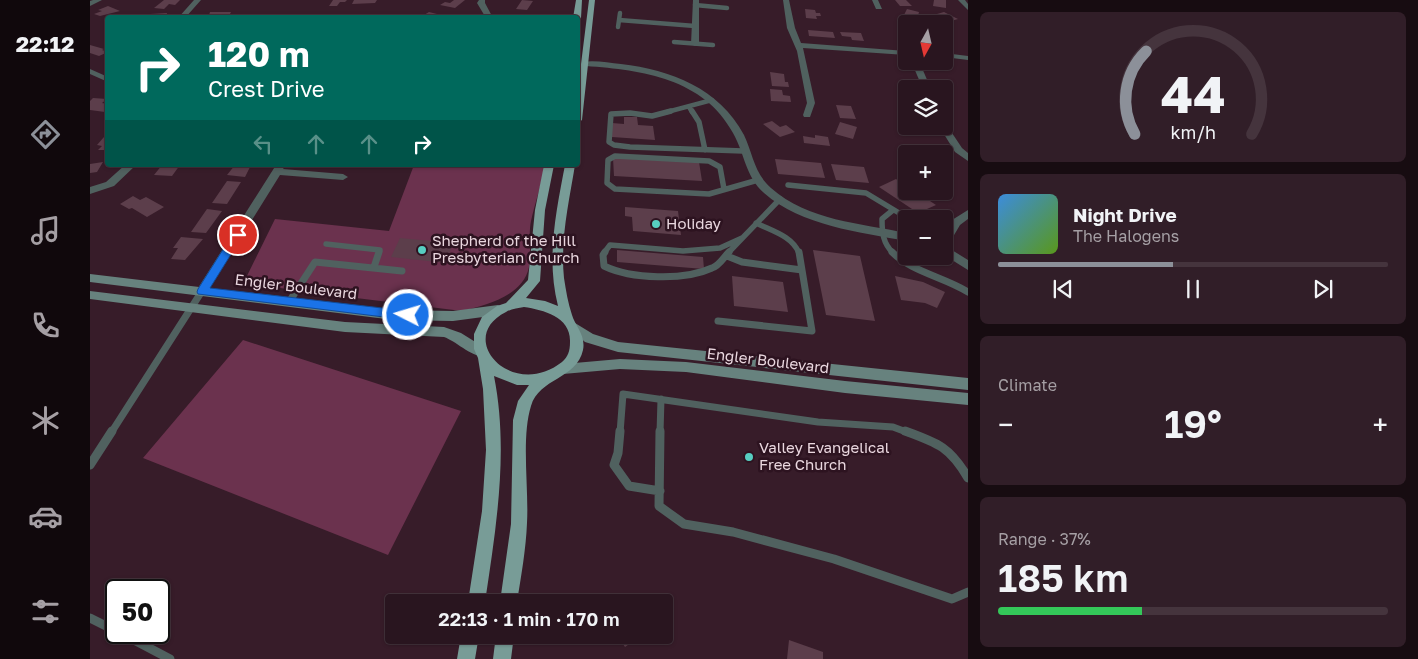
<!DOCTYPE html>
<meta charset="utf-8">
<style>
body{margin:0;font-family:"Golos Text",sans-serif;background:#311e28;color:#f1f3f6;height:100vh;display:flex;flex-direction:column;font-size:19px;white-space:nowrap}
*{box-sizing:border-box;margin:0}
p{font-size:16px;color:#a59fa4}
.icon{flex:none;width:28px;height:28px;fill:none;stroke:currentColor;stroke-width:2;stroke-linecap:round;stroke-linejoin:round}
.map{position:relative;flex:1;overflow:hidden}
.drawer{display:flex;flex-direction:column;gap:12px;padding:12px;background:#170c11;width:450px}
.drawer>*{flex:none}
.guide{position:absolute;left:15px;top:15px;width:475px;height:152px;border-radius:5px;box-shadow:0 1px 4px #0004,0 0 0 1px #45343d;background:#00695c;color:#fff;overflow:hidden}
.needle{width:32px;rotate:188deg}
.tools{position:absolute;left:808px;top:15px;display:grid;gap:10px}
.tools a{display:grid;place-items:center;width:55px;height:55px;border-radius:5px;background:#29151f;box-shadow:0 1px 4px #0004,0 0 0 1px #45343d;font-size:25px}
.speed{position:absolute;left:15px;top:579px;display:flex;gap:10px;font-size:25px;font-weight:700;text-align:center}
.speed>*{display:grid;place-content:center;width:65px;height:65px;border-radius:50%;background:#29151f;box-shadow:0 1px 4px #0004,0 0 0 1px #45343d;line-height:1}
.speed .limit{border:2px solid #111;border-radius:8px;background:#fff;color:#111}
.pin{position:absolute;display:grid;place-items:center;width:42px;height:42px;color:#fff;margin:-21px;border:2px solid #fff;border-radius:50%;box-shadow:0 1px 5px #0007}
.me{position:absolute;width:55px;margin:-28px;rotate:275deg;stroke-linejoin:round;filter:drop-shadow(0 0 4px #0008)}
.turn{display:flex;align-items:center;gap:18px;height:105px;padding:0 20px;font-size:22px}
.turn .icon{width:65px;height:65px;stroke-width:2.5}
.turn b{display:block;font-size:35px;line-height:42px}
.lanes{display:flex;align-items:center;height:48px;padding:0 20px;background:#0003;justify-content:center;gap:25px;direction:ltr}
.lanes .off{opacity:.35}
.big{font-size:38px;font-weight:600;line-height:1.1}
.drawer .tile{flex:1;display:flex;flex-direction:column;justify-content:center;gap:8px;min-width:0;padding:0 18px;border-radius:8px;background:#311e28}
.drawer .dial{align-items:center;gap:0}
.dial svg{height:130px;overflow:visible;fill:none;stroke:#45343d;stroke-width:7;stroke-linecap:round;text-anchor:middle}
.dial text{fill:#f1f3f6;stroke:none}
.song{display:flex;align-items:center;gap:15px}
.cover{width:60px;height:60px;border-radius:8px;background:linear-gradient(135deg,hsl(210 70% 55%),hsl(90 70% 35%))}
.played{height:5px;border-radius:2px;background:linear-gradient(90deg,#8c9099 45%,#45343d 45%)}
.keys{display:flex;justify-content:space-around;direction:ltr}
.heat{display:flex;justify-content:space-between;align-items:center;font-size:28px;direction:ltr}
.charge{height:8px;border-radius:4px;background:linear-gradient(90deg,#34c759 37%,#45343d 0)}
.trip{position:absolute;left:295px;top:594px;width:288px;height:50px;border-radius:5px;background:#29151f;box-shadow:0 1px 4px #0004,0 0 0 1px #45343d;font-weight:600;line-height:50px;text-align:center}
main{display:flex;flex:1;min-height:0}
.tabs{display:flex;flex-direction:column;width:90px;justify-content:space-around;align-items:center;background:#10080c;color:#a59fa4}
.tabs .icon{width:35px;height:35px}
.tabs .current{color:#8c9099}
.tabs b{font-size:22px;color:#f1f3f6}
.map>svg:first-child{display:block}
.green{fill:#6b324e}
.building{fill:#5c3e4b}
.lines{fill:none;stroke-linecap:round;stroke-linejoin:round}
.service-far3{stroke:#50615f;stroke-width:4.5}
.service-far2{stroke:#50615f;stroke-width:5.5}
.service-far1{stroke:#50615f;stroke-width:7}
.service{stroke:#50615f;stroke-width:9}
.minor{fill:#50615f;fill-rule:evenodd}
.secondary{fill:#67827e;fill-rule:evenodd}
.primary{fill:#789c97;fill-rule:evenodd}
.route{fill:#1a73e8;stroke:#114b97}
.poi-dot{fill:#57cec1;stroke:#2d1320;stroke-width:2}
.labels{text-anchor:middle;stroke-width:5;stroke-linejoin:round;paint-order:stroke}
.poi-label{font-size:15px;fill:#ead7df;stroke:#2d1320;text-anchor:start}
.street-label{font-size:15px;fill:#ead7df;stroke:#2d1320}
</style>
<main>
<nav class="tabs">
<b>22:12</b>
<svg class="icon current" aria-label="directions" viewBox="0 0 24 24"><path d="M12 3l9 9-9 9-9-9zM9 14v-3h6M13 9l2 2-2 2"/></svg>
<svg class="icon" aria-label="music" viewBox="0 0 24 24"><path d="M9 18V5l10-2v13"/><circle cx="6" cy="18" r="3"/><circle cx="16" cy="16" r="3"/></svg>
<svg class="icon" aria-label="phone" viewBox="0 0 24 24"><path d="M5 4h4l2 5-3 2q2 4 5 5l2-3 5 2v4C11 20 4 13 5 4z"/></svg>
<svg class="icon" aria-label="climate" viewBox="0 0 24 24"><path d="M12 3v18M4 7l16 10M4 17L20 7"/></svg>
<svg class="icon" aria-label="car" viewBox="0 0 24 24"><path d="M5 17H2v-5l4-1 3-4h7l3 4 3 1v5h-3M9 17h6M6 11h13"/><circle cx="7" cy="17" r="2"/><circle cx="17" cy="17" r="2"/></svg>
<svg class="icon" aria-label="filters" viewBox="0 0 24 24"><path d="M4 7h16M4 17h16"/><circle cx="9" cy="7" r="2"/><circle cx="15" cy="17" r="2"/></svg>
</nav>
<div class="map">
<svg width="878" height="659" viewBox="0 0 878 659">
<rect width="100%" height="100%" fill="#371c29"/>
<path class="green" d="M324 165H454C452 185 445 202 441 221 438 236 442 252 439 267 433 296 397 305 372 311L209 291 154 282 185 219 299 231Z
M153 340 371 411 298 555 53 458Z"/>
<path class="building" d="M74 0H90L85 5 79 4 74 9 64 8Z
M243 0H257L255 2H250L247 6H239Z
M264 0H287L285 3 262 4Z
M364 0H375L365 8 350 5 355 2 360 3Z
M432 0 443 1 437 10 426 9Z
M805 0H816L822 6H810Z
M844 0H856V8L843 6Z
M18 6 30 11 10 16 4 14 12 11 8 10Z
M715 9 725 10 726 13H730L731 16H726L727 19 716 18Z
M817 9 829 12 827 20 813 17Z
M120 12H141L138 18H118Z
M339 12 347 14 342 18H329Z
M854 12 868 19 861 21 847 14Z
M77 13 76 17 59 18 60 14Z
M718 30 743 32 745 38 719 36Z
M750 32 771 33 774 41 762 40 761 37 752 36Z
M0 45 14 49 12 50 18 52 9 56 0 53Z
M680 72 694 74 695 82H698L699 87 682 86Z
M680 89 692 90 693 95 700 96 701 102 681 101Z
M3 98 17 99 12 103 18 104V110L15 112 0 110V101Z
M746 105 761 106 766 119 750 118Z
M534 117H547L548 125 563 126 565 140 522 137V123L534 124Z
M682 121 690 127 696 125 705 132 690 137 673 124Z
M750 122 767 127 763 139 745 134Z
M725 135 738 137 740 146 714 143 713 136 725 138Z
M14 137 18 138V150H8L12 146 7 145Z
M523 158 609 162 612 181 524 176Z
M685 159 731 163 735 178 688 174Z
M13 162 7 172 0 173V164Z
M741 164 774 167 779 183 746 180Z
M72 165H90L82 176 64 175Z
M145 165H161L155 177 137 175Z
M806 179 816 186V191H825L846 205 828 213 789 187Z
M137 181 151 182 137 204 122 203Z
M43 196 50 200 56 197 74 207 57 217 42 208 39 209 30 204Z
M535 207 588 211 591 235 543 231 542 217 535 216Z
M117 209 132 211 116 233 101 232Z
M91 237 113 239 95 260 81 259 88 248H83Z
M310 238 363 243 356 263 301 257Z
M527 250 613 257 614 269 527 262Z
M723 250 770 256 785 321 736 315Z
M642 276 693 282 698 312 644 306Z
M805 276 833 282 855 292 847 308 835 303 811 300Z
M527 635H552L535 647Z
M699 640 733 652V659H697Z"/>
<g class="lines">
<path class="service-far3" d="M605 5 637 8
M529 20 605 26
M528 27 530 13
M584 42 623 45
M599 107 602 112
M577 112 622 100"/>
<path class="service-far2" d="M581 111 562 116 540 113 521 114 519 142 524 145 540 147 653 151
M602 111 609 122 615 150
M698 185 776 193 819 219
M634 189 630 167 619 161 525 156 518 160 517 183 525 189 619 194 668 180
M803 210 792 219C792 233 793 243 803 253
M666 223C682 231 702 236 709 253
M236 244 290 250 289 253
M514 253 520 245 593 251 630 248 652 238
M638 253 690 199"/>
<path class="service-far1" d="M515 252 513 255 514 266C541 279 594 281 622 268 629 266 634 257 639 252
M802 252C822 272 854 277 878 292
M637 256 652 262 712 270 709 252
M284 267 289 252
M199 302 225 262 312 271
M628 321 722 331 712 270
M21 433 112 291
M530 433 533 394 728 422 803 427 819 433
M570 433 571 399"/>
<path class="service" d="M530 431 528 453 524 465 539 486 570 491
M570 431 569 506 594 524 643 532 744 559 862 599 878 592
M815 431C848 443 860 447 878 478
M0 465 22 431
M0 618 26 631
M29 632 80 659"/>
<path class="minor" d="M3 0H12L0 6V1Z
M104 0H111L95 18H88Z
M389 0H395V3L403 18H396L387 3Z
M603 0H609V44L605 46 601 44Z
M693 0H699L705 28 711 43 816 51V55L713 48 725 103 720 117H714L713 115 717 103 707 51 697 28Z
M782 0H788L792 9H786Z
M868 0H875L878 4V10Z
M854 53 878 56V60L854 57Z
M821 61H829L841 89H833Z
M493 62C505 60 519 63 531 64 581 70 629 88 654 135 663 154 664 173 681 188 718 221 771 223 816 233V241C769 232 712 226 674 193 655 176 655 154 643 133 614 79 553 70 496 66H493Z
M0 69 18 77V82L0 74Z
M854 123 856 124 872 148 878 153V161L865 152 849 126H854Z
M35 165H46L24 186 0 194V187L16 182Z
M186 165H196L193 169 253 174 258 177 253 180 190 175 116 294H108L106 291 108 288Z
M878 210V219L870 225 857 247 878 260V270L854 255V235L862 220Z"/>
<path class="secondary" d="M0 274 304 310 363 311 408 305 412 307 414 310 412 313 408 315 363 321 304 320 0 282Z
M0 291 255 322 354 327 371 333 395 348 396 352 395 356C384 359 366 341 354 337L255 332 0 299Z
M485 323 503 334 528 342 878 378V390L528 352 495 342 479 328 481 325Z
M530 359 596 362 755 381 878 393V405L755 393 596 372 530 369 473 374 468 373 466 369 468 365 473 364Z"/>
<path class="primary" d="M486 0H492L491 18 488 20V18H483Z
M499 0H505L492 120 488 123V88Z
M454 165H464L455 210 450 281 436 298 455 301 468 306C456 259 466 212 475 165H485C479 202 470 240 474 278 476 291 478 303 482 315 485 326 496 335 493 350 487 379 449 378 441 406 431 438 439 488 437 523 436 549 431 577 427 602H410L421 524 423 420 428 401 439 385H427L404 376C419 451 406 528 395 602H378L392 511 396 450 393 389 388 358 384 349V334L392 317 407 306 416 303 438 280 445 210ZM434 307C454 310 481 317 480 342 480 351 478 357 472 362 422 401 364 338 416 312 421 309 428 308 434 307Z
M371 635H389L385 659H367Z
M406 635H424L421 659H403Z"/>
</g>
<path class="route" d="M144 232H148L153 235 120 288 318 311 323 315 318 320 108 294 107 292 108 289Z"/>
<g class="poi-dot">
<circle cx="566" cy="224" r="5"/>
<circle cx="332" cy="250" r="5"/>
<circle cx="659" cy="457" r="5"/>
</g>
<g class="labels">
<g class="poi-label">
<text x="576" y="229">Holiday</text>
<text x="342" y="246">Shepherd of the Hill<tspan x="342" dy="17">Presbyterian Church</tspan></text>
<text x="669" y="453">Valley Evangelical<tspan x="669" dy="17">Free Church</tspan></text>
</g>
<g class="street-label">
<text transform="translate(206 287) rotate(7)" y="5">Engler Boulevard</text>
<text transform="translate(678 361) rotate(7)" y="5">Engler Boulevard</text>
</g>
</g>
</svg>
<div class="tools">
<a><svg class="needle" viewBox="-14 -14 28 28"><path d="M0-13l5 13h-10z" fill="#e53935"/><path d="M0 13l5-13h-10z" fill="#a59fa4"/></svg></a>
<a><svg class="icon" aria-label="layers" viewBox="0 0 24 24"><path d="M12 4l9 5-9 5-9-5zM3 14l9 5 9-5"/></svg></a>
<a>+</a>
<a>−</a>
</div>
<div class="speed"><div class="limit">50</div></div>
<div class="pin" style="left:148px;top:235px;background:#d93025"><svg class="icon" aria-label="arrive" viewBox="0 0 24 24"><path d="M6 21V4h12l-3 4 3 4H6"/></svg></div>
<svg class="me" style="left:318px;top:315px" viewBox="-20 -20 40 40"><circle r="17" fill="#1a73e8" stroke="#fff" stroke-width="3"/><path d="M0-11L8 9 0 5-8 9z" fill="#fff"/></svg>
<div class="trip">22:13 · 1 min · 170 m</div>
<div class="guide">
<div class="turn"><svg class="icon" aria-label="right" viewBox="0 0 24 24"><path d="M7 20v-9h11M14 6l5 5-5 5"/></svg><div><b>120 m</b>Crest Drive</div></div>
<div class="lanes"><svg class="icon off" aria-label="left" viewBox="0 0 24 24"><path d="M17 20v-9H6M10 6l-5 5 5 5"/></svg><svg class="icon off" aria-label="ahead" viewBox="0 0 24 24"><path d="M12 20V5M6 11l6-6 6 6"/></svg><svg class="icon off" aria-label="ahead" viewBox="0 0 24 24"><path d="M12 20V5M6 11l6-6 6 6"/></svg><svg class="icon" aria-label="right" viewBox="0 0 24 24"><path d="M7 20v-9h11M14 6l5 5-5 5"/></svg></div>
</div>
</div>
<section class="drawer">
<div class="tile dial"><svg viewBox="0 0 100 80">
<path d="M14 69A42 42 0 1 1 86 69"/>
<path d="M14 69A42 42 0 0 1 21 18" stroke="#8c9099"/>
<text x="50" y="56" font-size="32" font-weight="700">44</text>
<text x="50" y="72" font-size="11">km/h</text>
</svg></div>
<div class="tile">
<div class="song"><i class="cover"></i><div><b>Night Drive</b><p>The Halogens</p></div></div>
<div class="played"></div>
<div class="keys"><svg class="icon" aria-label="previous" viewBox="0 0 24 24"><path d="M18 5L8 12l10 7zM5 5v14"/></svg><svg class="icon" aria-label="pause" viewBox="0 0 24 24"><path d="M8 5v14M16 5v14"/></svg><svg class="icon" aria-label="next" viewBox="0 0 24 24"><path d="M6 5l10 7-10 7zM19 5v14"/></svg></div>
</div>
<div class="tile"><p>Climate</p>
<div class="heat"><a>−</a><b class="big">19°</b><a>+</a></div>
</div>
<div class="tile"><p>Range · 37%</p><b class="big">185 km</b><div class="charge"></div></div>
</section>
</main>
